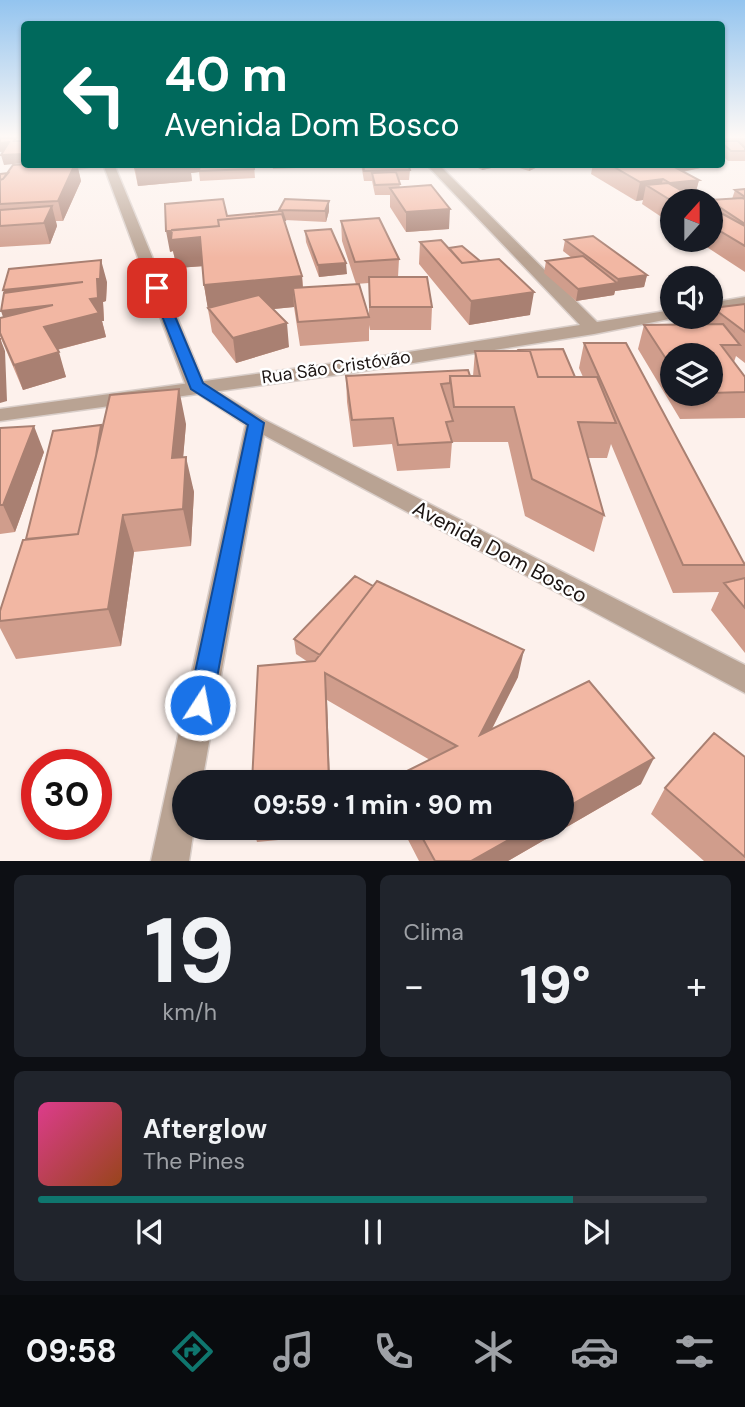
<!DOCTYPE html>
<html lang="pt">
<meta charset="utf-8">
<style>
body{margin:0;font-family:"DM Sans",sans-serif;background:#20242c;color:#f1f3f6;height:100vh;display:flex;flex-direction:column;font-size:26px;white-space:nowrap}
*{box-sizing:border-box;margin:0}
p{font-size:23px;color:#9ea1a6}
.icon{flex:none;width:38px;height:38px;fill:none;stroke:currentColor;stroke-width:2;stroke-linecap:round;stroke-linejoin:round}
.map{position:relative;height:861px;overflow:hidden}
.sheet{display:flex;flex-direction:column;gap:14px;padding:14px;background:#0d0f14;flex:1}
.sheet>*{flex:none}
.guide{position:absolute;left:21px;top:21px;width:704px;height:147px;border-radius:7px;box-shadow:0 2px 5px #0004;background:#00695c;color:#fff;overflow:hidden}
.needle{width:46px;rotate:21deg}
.buttons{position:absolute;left:660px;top:189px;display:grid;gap:14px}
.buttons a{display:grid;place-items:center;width:63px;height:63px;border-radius:50%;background:#171b24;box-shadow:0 2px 5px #0004;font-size:35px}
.speed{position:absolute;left:21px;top:749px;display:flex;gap:14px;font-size:35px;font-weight:700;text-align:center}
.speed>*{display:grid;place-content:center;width:91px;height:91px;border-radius:50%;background:#171b24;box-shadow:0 2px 5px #0004;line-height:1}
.speed .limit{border:10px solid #d22;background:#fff;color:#111}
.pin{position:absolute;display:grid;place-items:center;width:60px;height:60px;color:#fff;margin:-30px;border-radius:14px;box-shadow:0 4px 10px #0006}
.me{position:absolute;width:77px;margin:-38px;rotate:11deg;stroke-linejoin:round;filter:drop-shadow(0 0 5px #0008)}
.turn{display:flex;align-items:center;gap:24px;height:147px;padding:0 28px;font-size:32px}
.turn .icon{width:91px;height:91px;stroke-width:2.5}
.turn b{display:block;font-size:49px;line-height:60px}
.big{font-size:52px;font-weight:700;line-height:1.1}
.sheet .card{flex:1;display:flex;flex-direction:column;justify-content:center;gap:10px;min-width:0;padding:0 24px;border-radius:10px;background:#20242c}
.sheet .dial{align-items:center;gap:0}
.dial b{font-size:91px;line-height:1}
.song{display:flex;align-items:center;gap:21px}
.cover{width:84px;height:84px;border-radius:10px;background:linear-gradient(135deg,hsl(330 70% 55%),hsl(20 70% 35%))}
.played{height:7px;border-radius:4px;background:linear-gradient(90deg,#0f766e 80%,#363941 80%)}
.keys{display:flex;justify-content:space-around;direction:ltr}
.heat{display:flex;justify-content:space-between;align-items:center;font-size:38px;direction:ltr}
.sheet .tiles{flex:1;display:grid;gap:14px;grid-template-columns:1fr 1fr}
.card:last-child{grid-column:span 2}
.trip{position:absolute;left:172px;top:770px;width:402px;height:70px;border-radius:35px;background:#171b24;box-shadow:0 2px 5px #0004;font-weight:700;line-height:70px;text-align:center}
.tabs{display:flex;height:112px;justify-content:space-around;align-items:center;background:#090b0e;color:#9ea1a6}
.tabs .icon{width:49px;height:49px}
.tabs .active{color:#0f766e}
.tabs b{font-size:32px;color:#f1f3f6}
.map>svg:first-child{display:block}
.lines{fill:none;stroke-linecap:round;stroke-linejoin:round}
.minor-casing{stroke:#d9cec9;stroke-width:3}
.tertiary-casing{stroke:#d9cec9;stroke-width:3}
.minor{fill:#b9a393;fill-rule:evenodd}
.tertiary{fill:#b9a393;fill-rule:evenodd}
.wall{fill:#d09d8c;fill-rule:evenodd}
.shaded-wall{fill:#a98072}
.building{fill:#f2b7a3;stroke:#a98072;stroke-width:2}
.route{fill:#1a73e8;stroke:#114b97;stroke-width:2}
.labels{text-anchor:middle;stroke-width:5;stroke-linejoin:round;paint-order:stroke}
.street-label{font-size:18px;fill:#1b1412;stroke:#fff}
.near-street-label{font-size:21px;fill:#1b1412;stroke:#fff}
</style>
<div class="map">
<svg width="745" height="861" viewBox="0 0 745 861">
<rect width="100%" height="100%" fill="#fdf1ec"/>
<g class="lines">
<g class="minor-casing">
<path id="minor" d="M74 164H105L0 182V176Z
M426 164H438L597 322 672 310V317H679L594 334 351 373 0 421V409L351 361 580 325Z
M745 297V307L710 313V303Z
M256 417 263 419 266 423 202 782H184V828H194L189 861H151L246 423 249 419Z"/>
</g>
<g class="tertiary-casing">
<path id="tertiary" d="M103 164H114L204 383 263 419 745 665V693L249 427 186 386Z"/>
</g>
<use href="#minor" class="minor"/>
<use href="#tertiary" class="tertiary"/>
</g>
<path class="wall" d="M721 138H745V161H728L721 154V141H729Z
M27 164H77L81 181 63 221H56L57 226 50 244 0 247V174L8 173Z
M133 164H256L254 165 255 178 200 181 199 172 191 173 192 181 138 186Z
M272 164H296V168L273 169Z
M361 164H408L410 170 409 180H399L400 188 449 229 406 232 390 207V195H375L372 181H364Z
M470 164H510L482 170Z
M513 164H544L529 171 513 166Z
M593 164H705V167L683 172 699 180 694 198 672 201V224L642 204 643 200 636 201 591 174Z
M745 189V272L696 240H710V201L709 200 732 199 735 190Z
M279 210 329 211 326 222 285 220V225L302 276 303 288 369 316V283L356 284 342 241 341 221 399 259 398 277 432 307 431 330H370L369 325V341L300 346 294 307 273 309 289 347 236 363 212 332 204 285 203 266 177 268 173 251 170 252 227 216 280 212Z
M305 231 347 274 319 277 306 242Z
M565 240 647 275 644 287 615 291 614 295 576 301 544 273 546 261 572 258 563 251Z
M420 242 449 248 530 315 469 325 419 264Z
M107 282 106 301 103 302 104 321H102L106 337 57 350 66 377 23 390 0 336V318Z
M745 304V363L736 356 734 362 745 377V418L680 419 638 349 644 325 708 324 713 308ZM672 355H710V394H672Z
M584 343 744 563 745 561V653L711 610 719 592 673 593 611 444 607 458H588L604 515 594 552 525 516 508 442H452L450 468 397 471 392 444 353 447 347 402 346 376H473L475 351 575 377H583L579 368Z
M186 424 183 457 194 492 191 546 134 552 121 646 16 659 0 628V611L26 539 102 429Z
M0 428 44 452 15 532 0 534Z
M294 639 518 677 492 729 641 784 508 861H419L402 828H562V782H391V779L430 760 327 700 308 662 296 654Z
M745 757V861H704L651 814 665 788Z
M253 828H331L332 835 257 842Z"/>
<path class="shaded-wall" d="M9 142 12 151 0 152V143Z
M24 154V163L4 165 1 155Z
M75 164H77L81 181 63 221 58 201Z
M170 164H256L254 165 255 178 254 165 199 171V172L191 173 192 181 138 186 135 168Z
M483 164H510L482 170Z
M529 164H544L529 171Z
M657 164H705V167L654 177Z
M663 179 659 193 646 185 643 200 636 201 640 182Z
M699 180 694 199 666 197 670 183Z
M329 201V211L326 222 325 211Z
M52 206 57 226 50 244 44 223Z
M450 209 449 229 406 232V212Z
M285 220 286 241 205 266 177 268 173 251 170 252 166 231Z
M101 260 107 282 106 301 103 302 104 321H102L106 337 52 351 9 335 1 311 10 310 3 290 83 282 90 299 97 279Z
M346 263 347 274 319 277 318 265Z
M647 275 644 287 615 291 618 279Z
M302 276 304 306 293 288 294 307 214 315 208 308 209 316 204 285Z
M617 283 614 295 576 301 578 289Z
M534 292 530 315 469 325 471 301Z
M287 323 289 347 236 363 233 338Z
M0 338 5 351 7 401 0 403Z
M59 352 66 377 23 390 14 365Z
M179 389 186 424 180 494 172 458Z
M34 426 44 452 15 532 3 505Z
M186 457 194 492 191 546 183 509Z
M123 515 134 552 121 646 108 609Z
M524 650 518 677 475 762 480 735Z
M325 673 327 700 330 782H329Z
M654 758 641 784 508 861H471L530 828H562V810Z"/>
<path class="building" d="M0 138H16L14 141H24V154L1 155 9 142 0 143Z
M721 141H738L745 148V151H731L721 142Z
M27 164H75L58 201 0 204V180L3 179 13 165Z
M134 164H170L135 168Z
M200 164H254V169L199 171Z
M363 164H408L410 170 364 171Z
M609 164H669L699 180 670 183 663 179 640 182Z
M396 172 400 184 375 185 372 173Z
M8 173 3 179 0 180V174Z
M668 183 700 201H672L646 185Z
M431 185 450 209 406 212 390 188Z
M745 189V197L735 190Z
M742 198 745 199V224L709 200Z
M223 199 227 216 282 211 285 220H284L282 214 218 220 219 226 166 231 165 204Z
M285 199 329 201 325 211 279 210Z
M52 206 44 223 0 226V210Z
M710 207 745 226V246L710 225Z
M282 214 302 276 204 285 200 237 171 240 172 230 219 226 218 220Z
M379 218 399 259 355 262 341 221Z
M331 229 346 263 318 265 305 231Z
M593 236 647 275 618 279 565 240Z
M441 240 462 263 499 259 534 292 471 301 420 242Z
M462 246 480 261 462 263 449 248Z
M583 256 617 283 578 289 546 261Z
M101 260 100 279H97L98 298 90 299 99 313 44 327 59 352 14 365 0 333V318L53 305 1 311 4 293 83 282 3 290 9 269Z
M369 277H427L432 307H370Z
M359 284 369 317 298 322 293 288Z
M259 295 287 323 233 338 208 308Z
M745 304V332L713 308Z
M723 324 740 345H721L745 377V392L710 393V355H672V368L644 325Z
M0 338 2 388H0Z
M584 343H626L745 565H683Z
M563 349 575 377H538L530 351H520L519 350Z
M475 351H530L538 377H597L616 423 578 422 604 515 532 479 514 407H454L450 376H480Z
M468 370 470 376H450V383L441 384 453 421 446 422 452 442 398 445 393 418 352 420 346 376Z
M179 389 172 458 186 457 183 509 123 515 108 609 0 621V611L23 540 78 534 110 395Z
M101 425 96 456 78 534 26 539 53 431Z
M34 426 3 505H0V428Z
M355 576 373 586 320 655 294 639Z
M745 578V608L724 583Z
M377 581 524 650 480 735 589 681 654 758 562 810V782H393L391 779 457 746 325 673 329 782H252L258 666 315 661Z
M714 733 745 757V857L665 788Z
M417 828H530L471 861H435Z"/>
<linearGradient id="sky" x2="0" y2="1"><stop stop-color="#93c4ef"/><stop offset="0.53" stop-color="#fef9f6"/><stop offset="1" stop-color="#fef9f6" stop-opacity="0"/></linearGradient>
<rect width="745" height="258" fill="url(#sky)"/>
<path class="route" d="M157 284 163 288 203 383 264 423 212 705 209 713 200 716 192 713 188 705 248 425 191 389 151 288Z"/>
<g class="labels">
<g class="street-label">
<text transform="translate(336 367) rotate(-8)" y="6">Rua São Cristóvão</text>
</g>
<g class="near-street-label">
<text transform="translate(500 552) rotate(28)" y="7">Avenida Dom Bosco</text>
</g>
</g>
</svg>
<div class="buttons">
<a><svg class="needle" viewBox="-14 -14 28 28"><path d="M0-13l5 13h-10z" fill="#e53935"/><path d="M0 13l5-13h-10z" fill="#9ea1a6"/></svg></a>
<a><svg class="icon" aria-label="sound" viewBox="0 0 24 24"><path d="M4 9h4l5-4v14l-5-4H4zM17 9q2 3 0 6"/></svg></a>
<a><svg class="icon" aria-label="layers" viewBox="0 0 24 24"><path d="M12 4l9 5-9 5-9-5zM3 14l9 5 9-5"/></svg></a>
</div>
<div class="speed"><div class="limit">30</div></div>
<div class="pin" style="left:157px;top:288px;background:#d93025"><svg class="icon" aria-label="arrive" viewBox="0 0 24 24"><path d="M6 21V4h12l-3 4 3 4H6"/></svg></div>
<svg class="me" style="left:200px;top:705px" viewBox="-20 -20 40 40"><circle r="17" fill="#1a73e8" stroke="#fff" stroke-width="3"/><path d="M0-11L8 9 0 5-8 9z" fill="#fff"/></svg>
<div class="trip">09:59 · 1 min · 90 m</div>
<div class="guide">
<div class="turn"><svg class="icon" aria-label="left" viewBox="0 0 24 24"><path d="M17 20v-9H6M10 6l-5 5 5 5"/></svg><div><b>40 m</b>Avenida Dom Bosco</div></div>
</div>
</div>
<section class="sheet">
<div class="tiles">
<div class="card dial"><b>19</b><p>km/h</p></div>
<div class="card"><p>Clima</p>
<div class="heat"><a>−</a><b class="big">19°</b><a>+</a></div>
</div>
<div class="card">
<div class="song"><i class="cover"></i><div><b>Afterglow</b><p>The Pines</p></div></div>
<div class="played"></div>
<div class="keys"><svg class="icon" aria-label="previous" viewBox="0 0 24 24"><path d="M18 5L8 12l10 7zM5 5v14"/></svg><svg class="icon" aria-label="pause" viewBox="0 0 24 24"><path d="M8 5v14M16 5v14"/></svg><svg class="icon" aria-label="next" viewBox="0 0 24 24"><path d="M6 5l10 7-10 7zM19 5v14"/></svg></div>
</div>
</div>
</section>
<nav class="tabs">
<b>09:58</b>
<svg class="icon active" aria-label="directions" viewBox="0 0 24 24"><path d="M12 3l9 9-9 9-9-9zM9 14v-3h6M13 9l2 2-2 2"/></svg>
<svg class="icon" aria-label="music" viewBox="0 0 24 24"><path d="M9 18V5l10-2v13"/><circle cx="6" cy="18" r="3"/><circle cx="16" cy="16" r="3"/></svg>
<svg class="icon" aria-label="phone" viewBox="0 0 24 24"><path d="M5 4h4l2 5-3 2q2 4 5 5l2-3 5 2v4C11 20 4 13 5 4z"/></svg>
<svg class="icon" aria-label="climate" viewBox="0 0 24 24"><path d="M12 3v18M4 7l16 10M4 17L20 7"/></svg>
<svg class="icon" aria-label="car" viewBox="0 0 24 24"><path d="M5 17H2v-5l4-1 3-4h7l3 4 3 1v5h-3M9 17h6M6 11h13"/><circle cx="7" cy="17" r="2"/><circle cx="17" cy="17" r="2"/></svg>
<svg class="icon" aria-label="filters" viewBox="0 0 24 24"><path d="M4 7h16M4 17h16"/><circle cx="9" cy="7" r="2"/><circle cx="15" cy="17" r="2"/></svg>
</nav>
